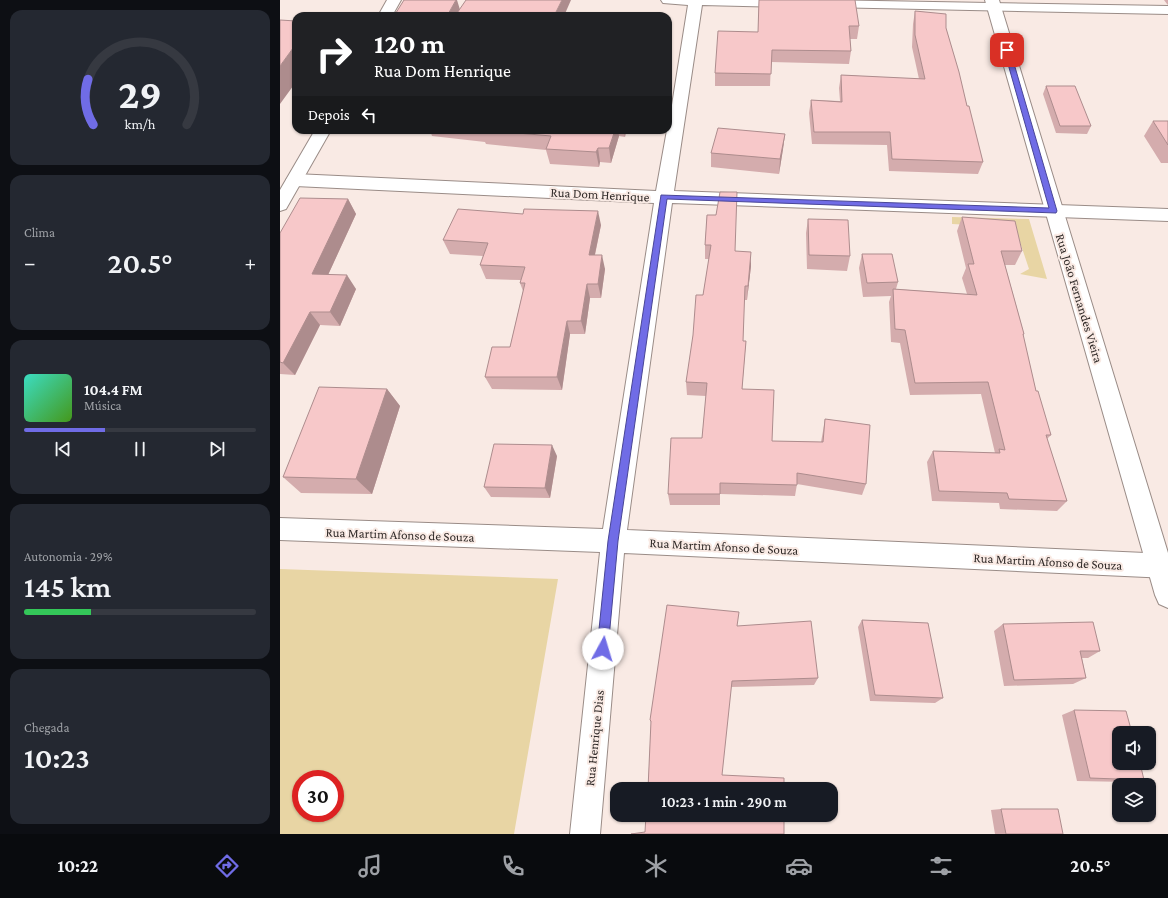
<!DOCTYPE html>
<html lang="pt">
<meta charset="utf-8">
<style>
body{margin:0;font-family:"Crimson Pro",serif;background:#242831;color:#f1f3f6;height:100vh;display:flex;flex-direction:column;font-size:15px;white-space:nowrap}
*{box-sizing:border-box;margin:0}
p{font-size:13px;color:#9ea1a6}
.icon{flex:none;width:22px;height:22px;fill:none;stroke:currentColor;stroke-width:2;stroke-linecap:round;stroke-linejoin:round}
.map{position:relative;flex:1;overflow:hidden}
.details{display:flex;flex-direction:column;gap:10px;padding:10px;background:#0d0f14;width:280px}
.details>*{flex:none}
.top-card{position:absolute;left:12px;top:12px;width:380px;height:122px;border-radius:12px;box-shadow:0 1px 3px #0004;background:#202124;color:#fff;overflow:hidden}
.tools{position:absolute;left:832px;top:726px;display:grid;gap:8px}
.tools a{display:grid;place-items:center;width:44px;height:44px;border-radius:8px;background:#171b24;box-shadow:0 1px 3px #0004;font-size:20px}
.speed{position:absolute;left:12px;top:770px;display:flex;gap:8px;font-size:20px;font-weight:700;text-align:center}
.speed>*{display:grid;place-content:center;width:52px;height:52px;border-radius:50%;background:#171b24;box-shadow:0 1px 3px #0004;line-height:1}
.speed .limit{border:6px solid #d22;background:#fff;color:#111}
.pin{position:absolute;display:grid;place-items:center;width:34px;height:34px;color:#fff;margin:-17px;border-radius:8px;box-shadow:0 2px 6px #0006}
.me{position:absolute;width:44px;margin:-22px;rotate:6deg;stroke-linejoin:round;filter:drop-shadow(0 0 3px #0008)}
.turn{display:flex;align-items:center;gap:14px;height:84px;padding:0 16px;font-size:18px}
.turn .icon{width:52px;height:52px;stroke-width:2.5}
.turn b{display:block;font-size:28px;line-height:34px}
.then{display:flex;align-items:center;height:38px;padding:0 16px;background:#0003;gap:8px;font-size:15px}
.big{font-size:30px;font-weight:600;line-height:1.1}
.details .card{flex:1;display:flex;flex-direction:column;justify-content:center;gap:6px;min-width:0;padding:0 14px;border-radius:12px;background:#242831}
.details .dial{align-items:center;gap:0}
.dial svg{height:104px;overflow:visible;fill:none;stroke:#363941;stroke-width:7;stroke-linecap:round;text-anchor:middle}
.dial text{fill:#f1f3f6;stroke:none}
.song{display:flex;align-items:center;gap:12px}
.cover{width:48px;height:48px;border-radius:6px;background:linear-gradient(135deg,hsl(170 70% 55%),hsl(100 70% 35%))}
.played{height:4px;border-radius:2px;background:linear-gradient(90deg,#706ce6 35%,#363941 35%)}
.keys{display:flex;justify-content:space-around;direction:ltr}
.heat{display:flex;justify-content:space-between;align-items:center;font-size:22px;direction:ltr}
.charge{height:6px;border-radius:3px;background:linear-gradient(90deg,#34c759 29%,#363941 0)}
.trip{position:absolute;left:330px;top:782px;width:228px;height:40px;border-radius:12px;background:#171b24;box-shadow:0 1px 3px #0004;font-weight:600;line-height:40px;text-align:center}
.tab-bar{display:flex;height:64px;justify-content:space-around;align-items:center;background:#090b0e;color:#9ea1a6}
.tab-bar .icon{width:28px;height:28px}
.tab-bar .selected{color:#706ce6}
.tab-bar b{font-size:18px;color:#f1f3f6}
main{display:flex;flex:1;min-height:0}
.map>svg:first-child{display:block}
.green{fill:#e8d5a4;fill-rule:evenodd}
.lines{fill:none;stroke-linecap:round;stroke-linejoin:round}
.street-casing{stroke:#9a8c87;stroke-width:2}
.secondary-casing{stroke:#9a8c87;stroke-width:2}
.street{fill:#fff;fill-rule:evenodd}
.secondary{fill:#fff;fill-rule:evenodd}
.wall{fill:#d4acad}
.shaded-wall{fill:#ad8c8d}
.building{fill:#f7c8c9;stroke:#ad8c8d}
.route{fill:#706ce6;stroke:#494696}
.labels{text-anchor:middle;stroke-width:4;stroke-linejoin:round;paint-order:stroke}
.street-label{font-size:13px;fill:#302a28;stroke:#f9eae4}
</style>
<main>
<section class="details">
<div class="card dial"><svg viewBox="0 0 100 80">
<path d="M14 69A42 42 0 1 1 86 69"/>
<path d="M14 69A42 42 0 0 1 10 34" stroke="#706ce6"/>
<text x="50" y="56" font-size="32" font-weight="700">29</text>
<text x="50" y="72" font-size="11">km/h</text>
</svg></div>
<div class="card"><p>Clima</p>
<div class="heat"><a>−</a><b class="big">20.5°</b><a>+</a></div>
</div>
<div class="card">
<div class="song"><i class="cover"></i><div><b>104.4 FM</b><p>Música</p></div></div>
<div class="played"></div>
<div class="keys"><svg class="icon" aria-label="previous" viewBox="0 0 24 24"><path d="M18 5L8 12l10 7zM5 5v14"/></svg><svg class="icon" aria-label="pause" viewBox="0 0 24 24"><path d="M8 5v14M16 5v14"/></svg><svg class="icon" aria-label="next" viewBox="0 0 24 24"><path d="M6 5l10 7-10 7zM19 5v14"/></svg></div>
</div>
<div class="card"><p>Autonomia · 29%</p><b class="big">145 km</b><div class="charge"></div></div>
<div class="card"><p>Chegada</p><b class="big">10:23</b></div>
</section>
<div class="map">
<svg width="888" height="834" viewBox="0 0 888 834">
<rect width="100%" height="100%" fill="#f9eae4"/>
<path class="green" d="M672 217 749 219 767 279 740 274 749 269 735 227 672 224Z
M0 569 278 579 234 834H0ZM21 779H55V813H21Z"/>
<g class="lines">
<g class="street-casing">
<path id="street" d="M381 0H514L516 3 514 6 509 7 422 5 394 191 888 209V221L392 203 347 530 888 554V578L344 553 320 834H290L320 552 0 540V518L323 529 374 203 15 186 9 184 6 180 9 176 15 174 376 191 387 130H388L408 5 383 3Z
M540 0 888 6V14L545 7 540 6 538 3Z"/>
</g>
<g class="secondary-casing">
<path id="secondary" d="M107 0H121L112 16H98Z
M705 0H719L888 553V608L879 604 875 595Z
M35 130H51L6 209 0 211V190Z"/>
</g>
<use href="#street" class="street"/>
<use href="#secondary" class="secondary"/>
</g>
<path class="wall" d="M479 0 579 26 577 39H570L571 51 569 64 491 62 490 86H435V73L478 32Z
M884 0H888V5L887 4Z
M635 11 666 28 687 106 703 162 698 174 609 171 607 145 532 144 529 113 531 100 560 101 559 88 561 75 639 79 632 47 633 24Z
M766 86 811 126 807 134 776 133 763 94Z
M873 121H888V163H881L864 136Z
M113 130H131V131Z
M150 130H346L345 137 339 136 331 163 320 162 319 167 270 164 266 150 206 144 205 142 152 136Z
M505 134 503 149 499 174 431 167V153Z
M68 199 76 214 48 275 76 289 60 326 40 325 15 375 0 374V233Z
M427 215 455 251 471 266 467 300H464L463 341H466L462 389 492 441 541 442 543 431 545 419 586 484 582 495 517 484 515 496 440 494V505H390L388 494 422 438 426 396 407 395 406 382 423 295 429 259H425V245Z
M682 217 742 251 735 265H725L744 334 743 336 756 391 771 435 767 439 787 501 777 511 720 509 719 503 652 501 647 462 653 451 715 453 701 394 630 395 620 343 611 342 609 302 611 296 583 297 579 268 582 254 618 282 616 289 687 294 682 278 686 268 677 231Z
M528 219 570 256 567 271 527 269 526 233Z
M321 225 315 255 325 269 321 298H310L305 334H290L282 390 212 389 205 377 230 347 243 291 240 283 241 280 206 279 200 265 203 256 170 254 163 240Z
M107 389 120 406 92 494 21 493 3 477Z
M277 456 270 498 211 497 204 487Z
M582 620 663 698 655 703 590 701 578 627Z
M723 624 820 651 808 658H802L806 678 793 684 724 686 714 631Z
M458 626 538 678 534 685 451 687 368 789 371 723 370 720Z
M794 710 864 780 849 782 797 781 782 715Z
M721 809 783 834H715L711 810Z"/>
<path class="shaded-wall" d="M176 0H177L181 13 180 16H167Z
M282 0H291L284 16H274Z
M16 44V82L0 104V66Z
M335 130H338L339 136 331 163 329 148Z
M344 130H346L345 137Z
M505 134 503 149 499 174 500 159Z
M318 148 320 162 319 167 316 152Z
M68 199 76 214 42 288 32 274Z
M318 211 321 225 312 268 309 255Z
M471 252V266L467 300 468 286Z
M322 255 325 269 321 298 318 284Z
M67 275 76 289 60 326 50 312Z
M307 284 310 298 305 334 301 321Z
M30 312 40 325 15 375 3 363Z
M287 321 290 334 282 390 277 377Z
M107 389 120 406 92 494 76 479Z
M272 445 277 456 270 498 265 488Z"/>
<path class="building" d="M124 0H176L167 16H114Z
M186 0H282L274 16H175Z
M479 0H575L579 26H569L571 51 492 50 491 74 435 73 438 31 478 32Z
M635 11 666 14V28L679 72 687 106H689L703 162 612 159 610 132H534L531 100 562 102 561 75 645 79 635 35Z
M0 20 16 21V44L0 66Z
M766 86H795L811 126H780Z
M873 121H888V145Z
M438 128 505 134 500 159 431 153Z
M204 130H335L329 148H318L316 152 266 149 271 136Z
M440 192H457L455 251 471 252 468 286H465L463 341H466L462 389 494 390 492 441 543 442 545 419 590 425 586 484 517 473V485L440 483V494H388L391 438H422L427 383 406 382 413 335 416 295H423L431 245H425L427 215H436Z
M20 198 68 199 32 274 67 275 50 312H30L3 363 0 362V233Z
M178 209 243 214 244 209 318 211 309 255H322L318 284H307L301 321H287L277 377H205L212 347H230L245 283H240L245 267 200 265 208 243 163 240Z
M682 217 735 221 742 251H721L744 334H743L756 391H758L771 435H766L787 501 729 499 727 493 659 491 653 451 720 453 719 449 725 450 708 382 635 383 625 330 615 329 613 289 697 295 688 264H694Z
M528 219 568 220 570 256 529 255Z
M582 254H612L618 282 587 283Z
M39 387 107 389 76 479 3 477Z
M214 444 272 445 265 488 204 487Z
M387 605 459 612 457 626 531 621 538 678 452 681 442 775 504 778V789H368L371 721 370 720Z
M582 620 648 623 663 698 595 695Z
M813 622 820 651H800L806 678 734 680 723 624Z
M794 710 846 711 852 733H839V763H860L864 780 810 778Z
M721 809H778L783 834H726Z
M366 815H504V834H351L365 832Z"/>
<path class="route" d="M725 49 730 50 777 211 776 213 387 199 338 541 328 649 327 653 323 655 319 653 317 649 328 541 381 195 769 208 724 50Z"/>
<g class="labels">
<g class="street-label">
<text transform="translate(320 194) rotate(3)" y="5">Rua Dom Henrique</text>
<text transform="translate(800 298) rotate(73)" y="5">Rua João Fernandes Vieira</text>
<text transform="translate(120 534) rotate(2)" y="5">Rua Martim Afonso de Souza</text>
<text transform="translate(444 546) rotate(3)" y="5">Rua Martim Afonso de Souza</text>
<text transform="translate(768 561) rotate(3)" y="5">Rua Martim Afonso de Souza</text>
<text transform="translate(314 738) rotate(-84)" y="5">Rua Henrique Dias</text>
</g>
</g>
</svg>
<div class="tools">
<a><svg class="icon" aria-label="sound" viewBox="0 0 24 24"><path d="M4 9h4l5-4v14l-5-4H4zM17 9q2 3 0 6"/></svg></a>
<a><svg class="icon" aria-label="layers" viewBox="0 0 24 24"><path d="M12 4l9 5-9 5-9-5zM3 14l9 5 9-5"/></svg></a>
</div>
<div class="speed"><div class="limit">30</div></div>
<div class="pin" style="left:727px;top:50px;background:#d93025"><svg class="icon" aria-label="arrive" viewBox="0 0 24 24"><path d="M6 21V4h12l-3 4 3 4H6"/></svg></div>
<svg class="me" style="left:323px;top:649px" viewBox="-20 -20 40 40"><circle r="19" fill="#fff"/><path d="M0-13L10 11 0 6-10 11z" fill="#706ce6"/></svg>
<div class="trip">10:23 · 1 min · 290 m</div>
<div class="top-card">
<div class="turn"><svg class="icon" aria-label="right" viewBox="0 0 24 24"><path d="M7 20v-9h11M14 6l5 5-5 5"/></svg><div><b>120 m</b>Rua Dom Henrique</div></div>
<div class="then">Depois<svg class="icon" aria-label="left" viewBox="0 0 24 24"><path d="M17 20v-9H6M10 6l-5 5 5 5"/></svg></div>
</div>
</div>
</main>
<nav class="tab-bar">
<b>10:22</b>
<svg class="icon selected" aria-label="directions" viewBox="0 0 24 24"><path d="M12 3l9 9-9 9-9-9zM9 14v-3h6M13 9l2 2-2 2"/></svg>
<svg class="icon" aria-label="music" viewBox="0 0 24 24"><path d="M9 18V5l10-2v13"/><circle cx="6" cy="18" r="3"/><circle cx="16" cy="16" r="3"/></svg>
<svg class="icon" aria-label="phone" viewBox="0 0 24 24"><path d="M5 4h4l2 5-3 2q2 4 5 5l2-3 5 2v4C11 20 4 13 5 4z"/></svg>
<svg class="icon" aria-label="climate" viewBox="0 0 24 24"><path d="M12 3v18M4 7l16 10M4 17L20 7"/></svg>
<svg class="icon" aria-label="car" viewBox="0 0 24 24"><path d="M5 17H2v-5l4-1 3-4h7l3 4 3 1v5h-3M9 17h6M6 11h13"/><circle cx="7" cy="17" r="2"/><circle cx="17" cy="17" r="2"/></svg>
<svg class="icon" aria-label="filters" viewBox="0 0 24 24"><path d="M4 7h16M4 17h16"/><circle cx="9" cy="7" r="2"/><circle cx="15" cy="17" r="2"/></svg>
<b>20.5°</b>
</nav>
